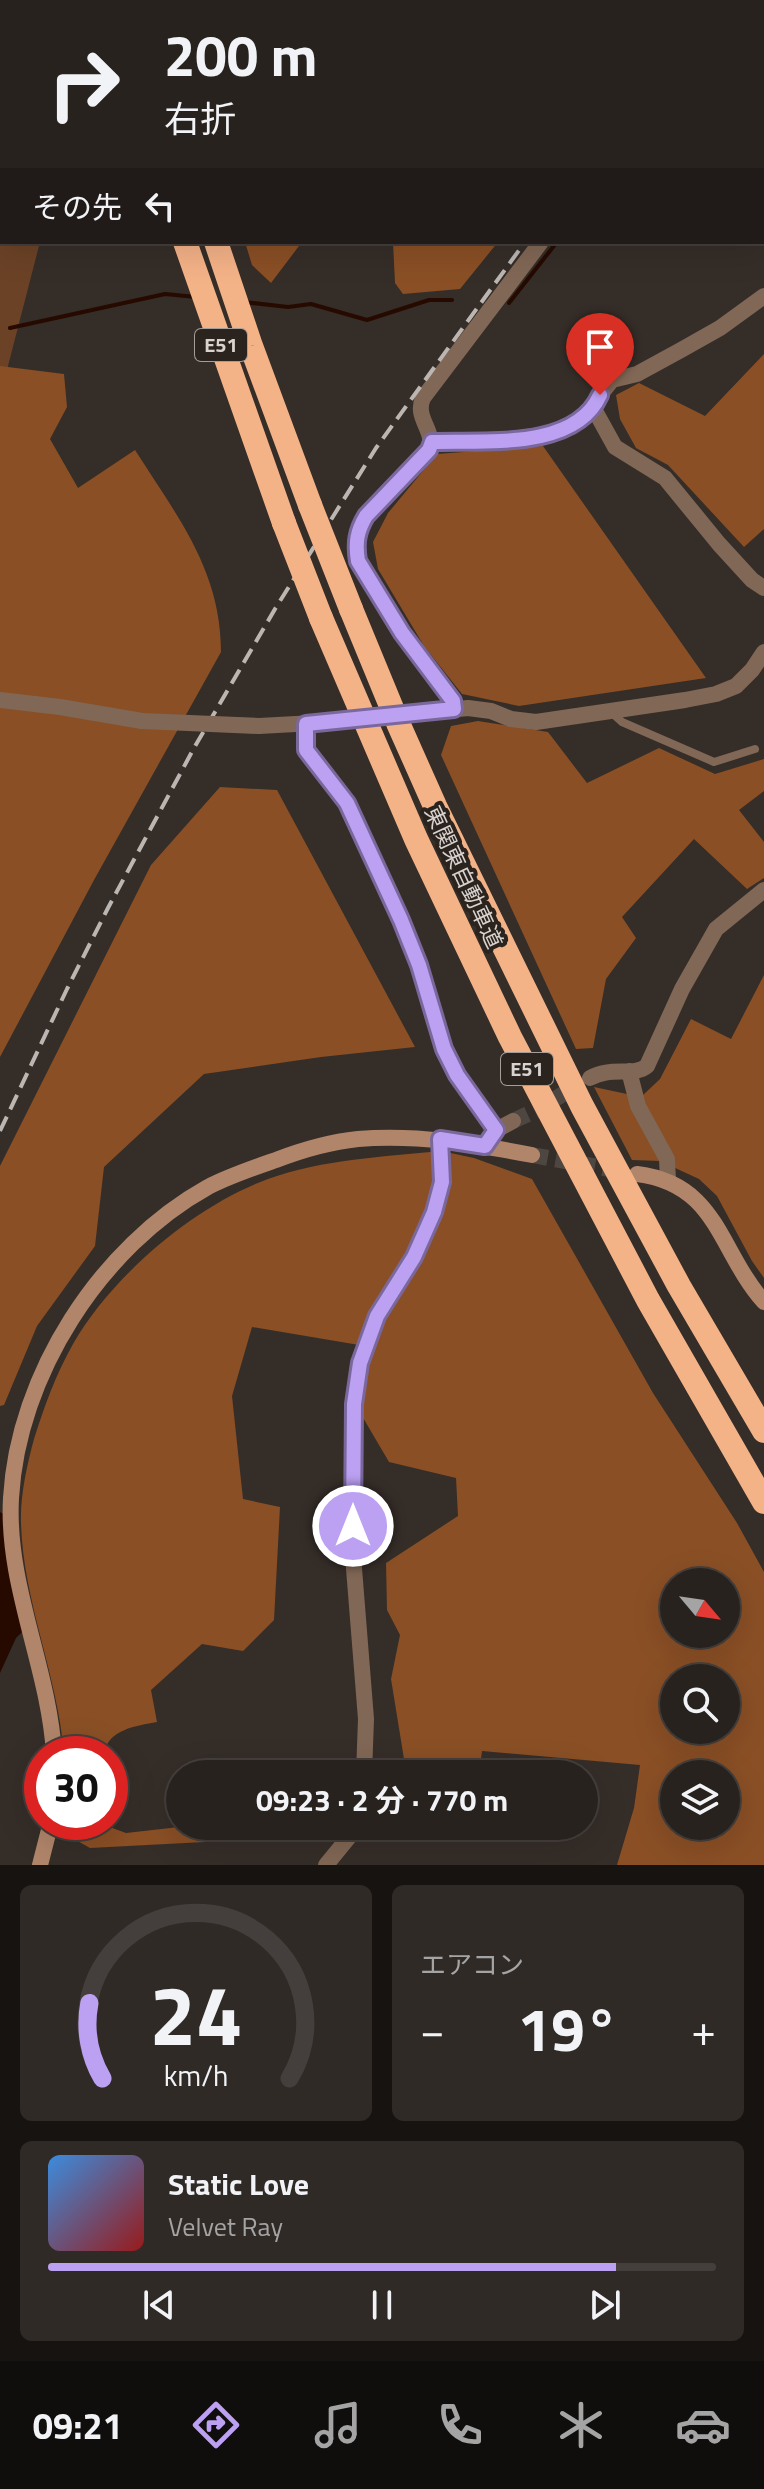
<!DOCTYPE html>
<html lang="ja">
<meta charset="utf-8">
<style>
body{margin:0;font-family:"Titillium Web","Noto Sans JP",sans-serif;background:#302a27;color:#f1f3f6;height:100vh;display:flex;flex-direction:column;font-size:30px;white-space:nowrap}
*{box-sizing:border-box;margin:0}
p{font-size:26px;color:#a5a4a4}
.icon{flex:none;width:44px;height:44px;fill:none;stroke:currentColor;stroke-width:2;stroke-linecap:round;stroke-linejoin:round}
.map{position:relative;height:1865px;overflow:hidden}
.details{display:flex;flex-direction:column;gap:20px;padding:20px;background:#161310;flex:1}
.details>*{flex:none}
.guide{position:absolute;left:0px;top:0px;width:764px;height:244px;box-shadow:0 8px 32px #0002,0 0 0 2px #443f3c;background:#28221e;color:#f1f3f6;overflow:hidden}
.needle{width:52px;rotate:119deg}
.buttons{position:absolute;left:660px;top:1568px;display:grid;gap:16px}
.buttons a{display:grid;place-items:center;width:80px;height:80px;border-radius:50%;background:#28221e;box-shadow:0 8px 32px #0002,0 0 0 2px #443f3c;font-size:40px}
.speed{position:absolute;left:24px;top:1736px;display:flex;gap:16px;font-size:40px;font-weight:700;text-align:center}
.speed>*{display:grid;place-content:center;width:104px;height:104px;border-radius:50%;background:#28221e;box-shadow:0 8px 32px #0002,0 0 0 2px #443f3c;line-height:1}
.speed .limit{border:12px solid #d22;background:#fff;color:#111}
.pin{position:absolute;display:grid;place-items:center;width:68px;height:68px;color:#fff;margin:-82px -34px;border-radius:50% 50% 50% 0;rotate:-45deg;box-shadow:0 0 8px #0007}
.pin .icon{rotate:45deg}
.me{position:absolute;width:88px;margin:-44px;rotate:0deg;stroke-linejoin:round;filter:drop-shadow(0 0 6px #0008)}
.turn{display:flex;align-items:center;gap:28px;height:168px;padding:0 32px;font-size:36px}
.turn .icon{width:104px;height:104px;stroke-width:2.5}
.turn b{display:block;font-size:56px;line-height:68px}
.then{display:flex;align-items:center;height:76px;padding:0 32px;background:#0003;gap:16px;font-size:30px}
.big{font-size:60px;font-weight:700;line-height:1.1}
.details .tile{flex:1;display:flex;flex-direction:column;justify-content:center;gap:12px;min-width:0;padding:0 28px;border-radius:12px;background:#302a27}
.details .dial{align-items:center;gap:0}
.dial svg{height:208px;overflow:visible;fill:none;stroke:#443f3c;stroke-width:7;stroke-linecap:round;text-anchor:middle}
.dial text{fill:#f1f3f6;stroke:none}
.song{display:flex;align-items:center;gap:24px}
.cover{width:96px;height:96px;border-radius:12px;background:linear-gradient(135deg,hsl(210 70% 55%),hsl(0 70% 35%))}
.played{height:8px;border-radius:4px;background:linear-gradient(90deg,#bca0f2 85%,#443f3c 85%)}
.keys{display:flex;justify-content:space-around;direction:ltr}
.heat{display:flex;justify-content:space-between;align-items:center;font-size:44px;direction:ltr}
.details .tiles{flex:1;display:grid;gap:20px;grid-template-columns:1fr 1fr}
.tile:last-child{grid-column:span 2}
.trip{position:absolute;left:166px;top:1760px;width:432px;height:80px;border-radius:40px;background:#28221e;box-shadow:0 8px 32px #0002,0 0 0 2px #443f3c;font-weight:700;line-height:80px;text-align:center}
.menu{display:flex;height:128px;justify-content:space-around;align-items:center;background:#100e0c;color:#a5a4a4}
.menu .icon{width:56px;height:56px}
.menu .selected{color:#bca0f2}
.menu b{font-size:36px;color:#f1f3f6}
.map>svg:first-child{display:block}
.green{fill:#6b4226}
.forest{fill:#8a4f25;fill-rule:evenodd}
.water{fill:#260a00}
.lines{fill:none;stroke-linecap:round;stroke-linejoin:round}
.stream{stroke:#260a00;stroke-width:4}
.street-tunnel{stroke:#4d4641;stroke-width:16;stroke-dasharray:16 8;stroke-linecap:butt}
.secondary-tunnel{stroke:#4d4641;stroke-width:16;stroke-dasharray:16 8;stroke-linecap:butt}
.lane{stroke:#816755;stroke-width:8}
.street{stroke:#816755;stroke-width:16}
.secondary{stroke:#b0856a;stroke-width:16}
.highway{stroke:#f4b287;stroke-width:24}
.rail{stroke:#bcb6b2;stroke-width:4;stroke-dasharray:16 8;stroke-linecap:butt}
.street-bridge{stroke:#816755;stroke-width:16}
.highway-bridge{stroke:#f4b287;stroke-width:24}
.route-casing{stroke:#7a689d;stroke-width:20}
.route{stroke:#bca0f2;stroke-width:14}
.labels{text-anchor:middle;stroke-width:8;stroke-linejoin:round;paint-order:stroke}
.shield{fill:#2b231e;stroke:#a49e9a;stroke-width:2}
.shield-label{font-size:20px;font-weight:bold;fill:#d8d3cf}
.street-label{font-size:22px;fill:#d8d3cf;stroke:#2b231e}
</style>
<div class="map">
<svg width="764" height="1865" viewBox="0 0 764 1865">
<rect width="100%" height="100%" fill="#352d28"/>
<path class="green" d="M0 0H47V2H2V242H40L0 397Z"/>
<path class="forest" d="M188 0H708L706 2H188Z
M245 242H302L271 283 252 265Z
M393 242H498L460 289 403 294 395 283Z
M764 354V529L744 547 668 465 636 448 620 419 616 395 639 383 705 416Z
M0 366 64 374 67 407 50 439 78 488 135 450C177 516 221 570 221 652L94 880 0 1057Z
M543 446 706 678 519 706 462 694 424 646 378 569 373 542 388 513 437 454Z
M478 721 548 732 587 783 659 748 715 774 764 759V791L739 810 764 842V878L747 889 694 839 622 917 636 938 606 979 593 1048 576 1049 441 755 451 726Z
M220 787 277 790 415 1047 321 1057 204 1074 104 1167 95 1246 37 1326 4 1405 0 1406V1166L151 865Z
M764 975V1278L752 1261 717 1196 699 1179 660 1161 632 1160 594 1087 641 1097 660 1079 691 1019 731 1039Z
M441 1151 474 1158 532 1179 653 1393 737 1523 764 1572V1865H617L634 1808 640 1765 482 1751 479 1774H435L420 1758 416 1774H403L404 1759 391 1679 400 1635 387 1610 386 1563 458 1516 456 1478 389 1462 362 1416 365 1346 252 1327 232 1396 243 1499 280 1507 274 1620 243 1651 202 1644 151 1690 157 1722C136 1726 108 1729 104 1754H64C58 1676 23 1601 21 1523 20 1496 27 1465 34 1439 44 1407 56 1374 73 1344 112 1276 194 1206 268 1179 324 1159 383 1157 441 1151ZM674 1582H726V1634H674ZM674 1678H726V1730H674ZM674 1774H726V1826H674Z
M66 1822H96L126 1833 188 1826H233L243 1840 90 1848 67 1835Z"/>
<path class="water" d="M0 1512 8 1517 23 1631 16 1638 0 1673Z"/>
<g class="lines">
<path class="stream" d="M762 29 764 27
M244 302 288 307 311 304 367 320 429 300H452
M509 303 557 242
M10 328 165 294 196 297"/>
<path class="street-tunnel" d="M513 1121 537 1110 581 1083"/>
<path class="secondary-tunnel" d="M532 1155 620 1171"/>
<path class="lane" d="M66 0V2
M170 0V2
M611 712 622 722 714 762 755 749"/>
<path class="street" d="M762 5 764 3
M594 409 615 447 665 478 719 544 752 580 764 588
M432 442 525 439 548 436 574 424 594 409 600 395 612 380 637 374 681 350 720 328 764 296
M0 700 60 707 142 721
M454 709 453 701 402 633 358 561 357 539 360 527 366 516 429 450C436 431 414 418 423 398L541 242
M448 710 468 708 491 711 511 719 536 722 685 700 716 694 736 686 752 670 764 652
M306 724V750L347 803 401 920 419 965 444 1049 457 1075 496 1130
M259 726 314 723
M629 1071 638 1106 667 1159 668 1181
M590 1078C610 1066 634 1077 647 1066L682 989 716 929 764 890
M491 1138 496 1130 513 1121
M364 1774 366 1719 353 1556 354 1404 360 1363 377 1316 414 1257 434 1212 442 1182 440 1139
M326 1865 358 1826"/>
<path class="secondary" d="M637 1174C718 1184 718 1250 764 1302
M54 1754C49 1668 6 1585 11 1498 18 1375 100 1247 208 1187 229 1176 253 1168 276 1160 302 1150 329 1142 358 1139 417 1134 474 1144 532 1155
M40 1865 51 1822"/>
<path class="highway" d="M107 0 108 2
M142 0V2
M185 242 284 523
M216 242 251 346 310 505
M351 609 398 723 435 806 582 1106 679 1286 764 1431
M321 618 416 839 510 1037 648 1300 764 1502"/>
<path class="rail" d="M723 2 725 0
M0 1131 67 989 108 908 194 748 275 609 376 448 525 242"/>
<path class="street-bridge" d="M142 721 259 726
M316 723 448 710"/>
<path class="highway-bridge" d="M310 505 351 609
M284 523 321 618"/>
</g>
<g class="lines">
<g class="route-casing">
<path id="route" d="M353 1526 354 1404 360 1363 377 1316 414 1257 434 1212 442 1182 440 1139 485 1146 496 1130 457 1075 444 1049 419 965 401 920 347 803 306 750V724L454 709 453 701 402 633 358 561C355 543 357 531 366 516L429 450 432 442C483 440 575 451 600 395"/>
</g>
<use href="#route" class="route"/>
</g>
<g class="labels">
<g class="shield">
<rect x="195" y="329" width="52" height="32" rx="6"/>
<rect x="501" y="1053" width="52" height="32" rx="6"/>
</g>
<g class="shield-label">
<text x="221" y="352">E51</text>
<text x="527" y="1076">E51</text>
</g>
<g class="street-label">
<text transform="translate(464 877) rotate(65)" y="8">東関東自動車道</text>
</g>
</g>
</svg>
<div class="buttons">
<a><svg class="needle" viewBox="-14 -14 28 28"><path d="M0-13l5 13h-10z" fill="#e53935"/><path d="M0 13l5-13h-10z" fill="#a5a4a4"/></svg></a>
<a><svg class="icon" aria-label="search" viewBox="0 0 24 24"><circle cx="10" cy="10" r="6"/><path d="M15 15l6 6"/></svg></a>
<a><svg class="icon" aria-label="layers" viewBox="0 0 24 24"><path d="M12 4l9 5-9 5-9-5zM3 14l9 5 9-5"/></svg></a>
</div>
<div class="speed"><div class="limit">30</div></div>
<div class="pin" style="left:600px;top:395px;background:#d93025"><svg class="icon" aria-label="arrive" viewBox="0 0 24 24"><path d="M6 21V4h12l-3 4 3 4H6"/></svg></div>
<svg class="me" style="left:353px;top:1526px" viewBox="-20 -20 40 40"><circle r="17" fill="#bca0f2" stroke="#fff" stroke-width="3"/><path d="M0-11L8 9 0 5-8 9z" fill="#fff"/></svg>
<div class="trip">09:23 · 2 分 · 770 m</div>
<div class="guide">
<div class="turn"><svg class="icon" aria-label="right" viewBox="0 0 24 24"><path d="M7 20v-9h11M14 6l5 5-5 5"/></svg><div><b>200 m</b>右折</div></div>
<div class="then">その先<svg class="icon" aria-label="left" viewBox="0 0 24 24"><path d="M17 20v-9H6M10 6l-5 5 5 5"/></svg></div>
</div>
</div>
<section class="details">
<div class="tiles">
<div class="tile dial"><svg viewBox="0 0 100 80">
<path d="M14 69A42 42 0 1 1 86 69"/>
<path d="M14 69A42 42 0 0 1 9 40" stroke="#bca0f2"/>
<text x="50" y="56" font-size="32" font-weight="700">24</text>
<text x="50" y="72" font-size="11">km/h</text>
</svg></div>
<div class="tile"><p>エアコン</p>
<div class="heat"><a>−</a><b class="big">19°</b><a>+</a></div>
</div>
<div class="tile">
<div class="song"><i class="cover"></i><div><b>Static Love</b><p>Velvet Ray</p></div></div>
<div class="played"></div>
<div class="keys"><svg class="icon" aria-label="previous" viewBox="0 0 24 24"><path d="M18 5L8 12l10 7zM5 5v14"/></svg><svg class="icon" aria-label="pause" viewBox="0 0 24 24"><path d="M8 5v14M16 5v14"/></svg><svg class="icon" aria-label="next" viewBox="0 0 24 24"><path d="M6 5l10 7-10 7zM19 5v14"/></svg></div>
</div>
</div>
</section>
<nav class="menu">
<b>09:21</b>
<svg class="icon selected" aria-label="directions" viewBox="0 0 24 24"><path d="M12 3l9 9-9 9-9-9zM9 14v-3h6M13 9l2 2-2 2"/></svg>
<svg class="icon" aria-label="music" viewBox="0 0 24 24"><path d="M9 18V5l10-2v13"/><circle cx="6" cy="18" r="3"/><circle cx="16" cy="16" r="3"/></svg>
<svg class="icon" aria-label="phone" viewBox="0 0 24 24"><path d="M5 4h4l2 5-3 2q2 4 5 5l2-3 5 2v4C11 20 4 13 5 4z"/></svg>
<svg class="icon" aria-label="climate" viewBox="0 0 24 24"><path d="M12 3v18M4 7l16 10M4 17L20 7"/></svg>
<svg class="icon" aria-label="car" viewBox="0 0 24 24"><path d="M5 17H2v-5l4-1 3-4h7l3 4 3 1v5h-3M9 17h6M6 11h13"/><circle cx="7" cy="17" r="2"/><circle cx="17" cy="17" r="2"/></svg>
</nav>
